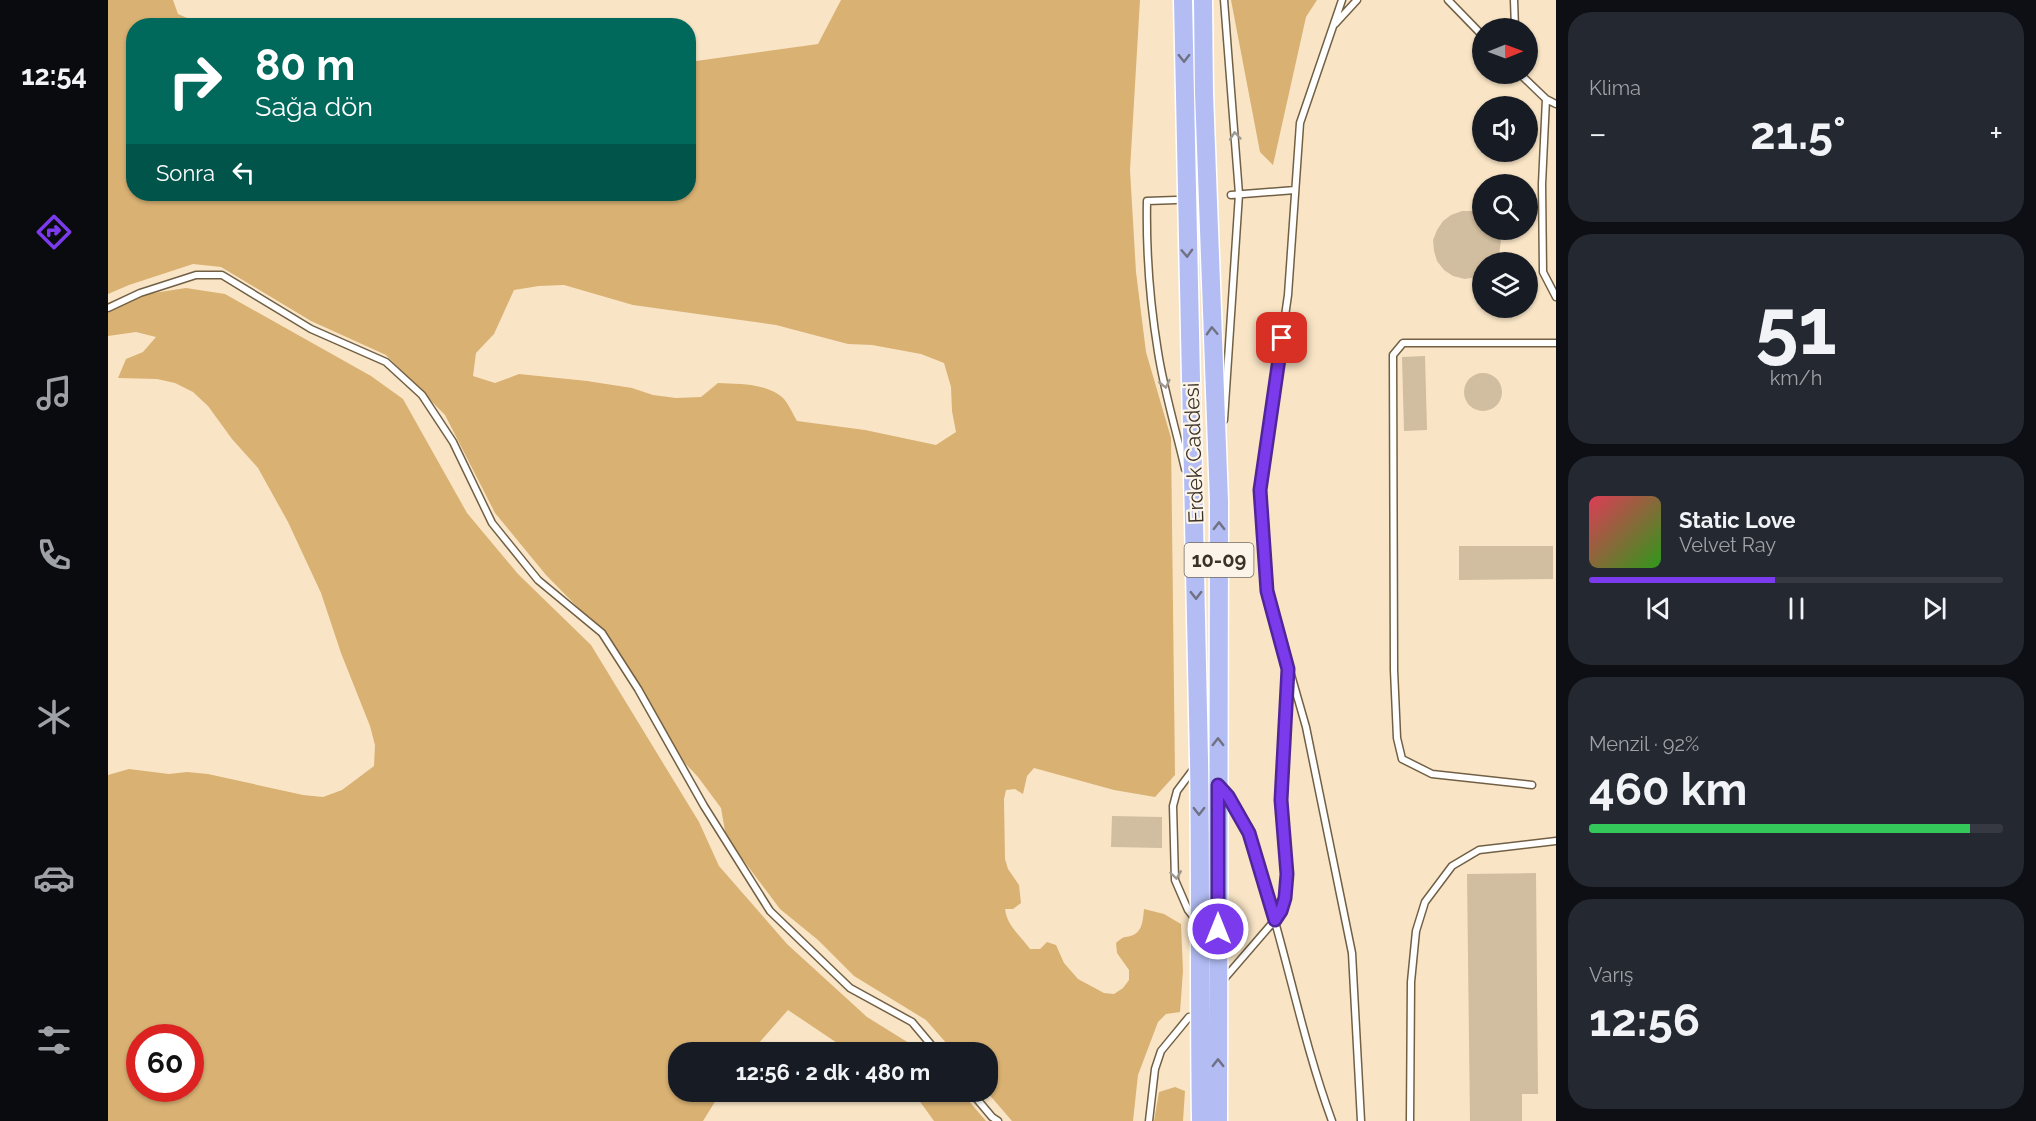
<!DOCTYPE html>
<html lang="tr">
<meta charset="utf-8">
<style>
body{margin:0;font-family:Raleway,sans-serif;background:#242831;color:#f1f3f6;height:100vh;display:flex;flex-direction:column;font-size:22px;white-space:nowrap}
*{box-sizing:border-box;margin:0}
p{font-size:20px;color:#9ea1a6}
.icon{flex:none;width:33px;height:33px;fill:none;stroke:currentColor;stroke-width:2;stroke-linecap:round;stroke-linejoin:round}
.map{position:relative;flex:1;overflow:hidden}
.details{display:flex;flex-direction:column;gap:12px;padding:12px;background:#0d0f14;width:480px}
.details>*{flex:none}
.guide{position:absolute;left:18px;top:18px;width:570px;height:183px;border-radius:24px;box-shadow:0 2px 4px #0004;background:#00695c;color:#fff;overflow:hidden}
.needle{width:39px;rotate:89deg}
.tools{position:absolute;left:1364px;top:18px;display:grid;gap:12px}
.tools a{display:grid;place-items:center;width:66px;height:66px;border-radius:50%;background:#171b24;box-shadow:0 2px 4px #0004;font-size:30px}
.speed{position:absolute;left:18px;top:1024px;display:flex;gap:12px;font-size:30px;font-weight:700;text-align:center}
.speed>*{display:grid;place-content:center;width:78px;height:78px;border-radius:50%;background:#171b24;box-shadow:0 2px 4px #0004;line-height:1}
.speed .limit{border:9px solid #d22;background:#fff;color:#111}
.pin{position:absolute;display:grid;place-items:center;width:51px;height:51px;color:#fff;margin:-26px;border-radius:12px;box-shadow:0 3px 9px #0006}
.me{position:absolute;width:66px;margin:-33px;rotate:0deg;stroke-linejoin:round;filter:drop-shadow(0 0 4px #0008)}
.turn{display:flex;align-items:center;gap:21px;height:126px;padding:0 30px;font-size:27px}
.turn .icon{width:78px;height:78px;stroke-width:2.5}
.turn b{display:block;font-size:42px;line-height:51px}
.then{display:flex;align-items:center;height:57px;padding:0 30px;background:#0003;gap:12px;font-size:22px}
.big{font-size:45px;font-weight:700;line-height:1.1}
.details .tile{flex:1;display:flex;flex-direction:column;justify-content:center;gap:9px;min-width:0;padding:0 21px;border-radius:24px;background:#242831}
.details .dial{align-items:center;gap:0}
.dial b{font-size:78px;line-height:1}
.song{display:flex;align-items:center;gap:18px}
.cover{width:72px;height:72px;border-radius:9px;background:linear-gradient(135deg,hsl(350 70% 55%),hsl(110 70% 35%))}
.played{height:6px;border-radius:3px;background:linear-gradient(90deg,#7c3aed 45%,#363941 45%)}
.keys{display:flex;justify-content:space-around;direction:ltr}
.heat{display:flex;justify-content:space-between;align-items:center;font-size:33px;direction:ltr}
.charge{height:9px;border-radius:4px;background:linear-gradient(90deg,#34c759 92%,#363941 0)}
.trip{position:absolute;left:560px;top:1042px;width:330px;height:60px;border-radius:24px;background:#171b24;box-shadow:0 2px 4px #0004;font-weight:700;line-height:60px;text-align:center}
main{display:flex;flex:1;min-height:0}
.menu{display:flex;flex-direction:column;width:108px;justify-content:space-around;align-items:center;background:#090b0e;color:#9ea1a6}
.menu .icon{width:42px;height:42px}
.menu .on{color:#7c3aed}
.menu b{font-size:27px;color:#f1f3f6}
.map>svg:first-child{display:block}
.green{fill:#d9b173;fill-rule:evenodd}
.building{fill:#d1bd9f}
.lines{fill:none;stroke-linecap:round;stroke-linejoin:round}
.lane-casing{stroke:#726045;stroke-width:9}
.primary-casing{stroke:#fff;stroke-width:21}
.lane{stroke:#fff;stroke-width:6}
.primary{stroke:#b3bdf4;stroke-width:18}
.oneway{stroke:#707183}
.oneway2{stroke:#9c9892}
.route-casing{stroke:#51269a;stroke-width:15}
.route{stroke:#7c3aed;stroke-width:10}
.labels{text-anchor:middle;stroke-width:4.5;stroke-linejoin:round;paint-order:stroke}
.shield{fill:#fcf4e8;stroke:#746c60;stroke-width:1.5}
.shield-label{font-size:20px;font-weight:bold;fill:#3a3226}
.street-label{font-size:21px;fill:#3a3226;stroke:#fcf4e8}
</style>
<main>
<nav class="menu">
<b>12:54</b>
<svg class="icon on" aria-label="directions" viewBox="0 0 24 24"><path d="M12 3l9 9-9 9-9-9zM9 14v-3h6M13 9l2 2-2 2"/></svg>
<svg class="icon" aria-label="music" viewBox="0 0 24 24"><path d="M9 18V5l10-2v13"/><circle cx="6" cy="18" r="3"/><circle cx="16" cy="16" r="3"/></svg>
<svg class="icon" aria-label="phone" viewBox="0 0 24 24"><path d="M5 4h4l2 5-3 2q2 4 5 5l2-3 5 2v4C11 20 4 13 5 4z"/></svg>
<svg class="icon" aria-label="climate" viewBox="0 0 24 24"><path d="M12 3v18M4 7l16 10M4 17L20 7"/></svg>
<svg class="icon" aria-label="car" viewBox="0 0 24 24"><path d="M5 17H2v-5l4-1 3-4h7l3 4 3 1v5h-3M9 17h6M6 11h13"/><circle cx="7" cy="17" r="2"/><circle cx="17" cy="17" r="2"/></svg>
<svg class="icon" aria-label="filters" viewBox="0 0 24 24"><path d="M4 7h16M4 17h16"/><circle cx="9" cy="7" r="2"/><circle cx="15" cy="17" r="2"/></svg>
</nav>
<div class="map">
<svg width="1448" height="1121" viewBox="0 0 1448 1121">
<rect width="100%" height="100%" fill="#f9e5c6"/>
<path class="green" d="M0 0H65L70 14 95 25 26 26V194H580L581 62 710 44 733 0H1032L1022 170 1028 272 1038 352 1063 438 1067 775 1047 797 1006 790 926 768 919 776 915 794 907 789 898 790 896 799 897 859 900 869 911 885 913 903 905 909H897C899 926 912 935 922 949H932L939 942 948 945 956 963 970 979 996 993 1006 994 1015 988 1021 980V970L1009 953 1008 943C1018 934 1016 939 1025 935 1035 931 1035 918 1036 909L1056 914 1073 924 1075 971 1072 1012 1058 1014 1050 1022 1030 1075 1025 1121H904L879 1092V1053H847L818 1020 746 976 710 940 672 909 618 837 613 808 590 777 576 762 503 641 438 575 387 513 337 415 278 355 203 321 113 267 85 264 21 285 0 294ZM456 285 525 305 668 325 740 344 764 345 813 354 836 363 843 387 844 411 848 432 828 445 757 430 689 421C685 414 681 405 676 399 660 383 631 384 610 383L593 397 568 398 545 395 524 388 479 381 411 374 387 383 365 376 368 353 386 334 406 290 431 286Z
M1123 0H1209L1198 17 1165 165 1152 152Z
M78 288 117 294 263 376 295 399 359 513 410 574 483 645 591 822 611 866 679 944 759 1017 817 1053H744L680 1010 642 1053H570V1092H613L595 1121H0V775L21 769 61 774 79 772 100 774 195 795 215 797 234 790 266 766 267 745 262 726 233 653 213 593 180 522 150 468 124 439 100 406 85 392 67 383 49 379 10 378 18 359 35 352 48 337 28 332 0 336V310L39 294ZM32 1038H82V1089H32Z
M1067 1087 1077 1091 1075 1121H1046L1051 1092Z
M805 1092H853L878 1121H826Z"/>
<path class="building" d="M1354 211H1365L1374 215V230H1389L1393 242 1391 254 1387 262H1374V275L1368 277 1357 279 1345 276 1336 270 1329 261 1326 251 1325 240 1329 230 1335 221 1343 215Z
M1317 356 1319 430 1296 431 1294 357Z
M1356 392a19 19 0 1 1 38 0a19 19 0 1 1-38 0Z
M1351 546H1445V579L1351 580Z
M1004 816 1054 817V848L1003 847Z
M1428 873 1430 1094H1414V1121H1362L1359 874Z"/>
<g class="lines">
<g class="lane-casing">
<path id="lane" d="M1116 0 1131 194 1116 420
M1234 0 1192 123 1180 295 1152 490 1159 591 1198 727 1244 953 1253 1121
M1340 0 1374 35
M1406 0 1407 28
M1227 24 1249 0
M1412 74 1438 99 1448 104
M1438 99 1434 184 1435 272 1448 297
M1123 195 1187 190
M1068 200 1039 201C1038 252 1042 303 1050 352 1056 391 1068 430 1077 469
M0 308 32 293 88 275H114L203 329 278 362 314 395 345 442 384 523 430 580 494 633 530 689 596 806 662 911 742 988 804 1022 830 1053
M1087 767 1069 791 1065 806 1067 880 1080 910 1087 919
M1424 785 1324 774 1294 759 1289 738 1286 670 1285 355 1295 343H1448
M1115 790C1142 823 1151 864 1162 904 1183 976 1198 1050 1224 1121
M1116 979 1167 920C1191 886 1173 837 1173 799 1173 758 1177 716 1180 675
M863 1092 884 1117 890 1121
M1041 1121 1047 1069 1053 1051 1081 1017
M1302 1121 1303 982 1308 931 1317 902 1344 866 1371 850 1448 841"/>
</g>
<g class="primary-casing">
<path id="primary" d="M1075 0C1078 254 1087 507 1091 760 1093 881 1091 1001 1093 1121
M1095 0 1096 93 1111 501 1110 1121"/>
</g>
<use href="#lane" class="lane"/>
<use href="#primary" class="primary"/>
</g>
<defs><path id="oneway-chevron" d="M-2-3.5L2.5 0L-2 3.5" fill="none" stroke-width="1.6" stroke-linecap="round" stroke-linejoin="round" transform="scale(1.5)"/></defs>
<g class="oneway">
<use href="#oneway-chevron" transform="translate(1076 58) rotate(89)"/>
<use href="#oneway-chevron" transform="translate(1079 253) rotate(88)"/>
<use href="#oneway-chevron" transform="translate(1104 331) rotate(-92)"/>
<use href="#oneway-chevron" transform="translate(1111 526) rotate(-90)"/>
<use href="#oneway-chevron" transform="translate(1088 595) rotate(89)"/>
<use href="#oneway-chevron" transform="translate(1110 742) rotate(-90)"/>
<use href="#oneway-chevron" transform="translate(1091 811) rotate(90)"/>
<use href="#oneway-chevron" transform="translate(1110 1063) rotate(-90)"/>
</g>
<g class="oneway2">
<use href="#oneway-chevron" transform="translate(1127 136) rotate(-95)"/>
<use href="#oneway-chevron" transform="translate(1057 384) rotate(77)"/>
<use href="#oneway-chevron" transform="translate(1068 875) rotate(82)"/>
</g>
<g class="lines">
<g class="route-casing">
<path id="route" d="M1110 929V785L1120 796 1141 833 1167 920 1173 911 1177 898 1179 874 1173 800 1180 669 1159 591 1152 490 1174 338"/>
</g>
<use href="#route" class="route"/>
</g>
<g class="labels">
<rect class="shield" x="1076.5" y="543" width="69" height="34" rx="4.5"/>
<g class="shield-label">
<text x="1111" y="567">10-09</text>
</g>
<g class="street-label">
<text transform="translate(1086 453) rotate(-92)" y="7">Erdek Caddesi</text>
</g>
</g>
</svg>
<div class="tools">
<a><svg class="needle" viewBox="-14 -14 28 28"><path d="M0-13l5 13h-10z" fill="#e53935"/><path d="M0 13l5-13h-10z" fill="#9ea1a6"/></svg></a>
<a><svg class="icon" aria-label="sound" viewBox="0 0 24 24"><path d="M4 9h4l5-4v14l-5-4H4zM17 9q2 3 0 6"/></svg></a>
<a><svg class="icon" aria-label="search" viewBox="0 0 24 24"><circle cx="10" cy="10" r="6"/><path d="M15 15l6 6"/></svg></a>
<a><svg class="icon" aria-label="layers" viewBox="0 0 24 24"><path d="M12 4l9 5-9 5-9-5zM3 14l9 5 9-5"/></svg></a>
</div>
<div class="speed"><div class="limit">60</div></div>
<div class="pin" style="left:1174px;top:338px;background:#d93025"><svg class="icon" aria-label="arrive" viewBox="0 0 24 24"><path d="M6 21V4h12l-3 4 3 4H6"/></svg></div>
<svg class="me" style="left:1110px;top:929px" viewBox="-20 -20 40 40"><circle r="17" fill="#7c3aed" stroke="#fff" stroke-width="3"/><path d="M0-11L8 9 0 5-8 9z" fill="#fff"/></svg>
<div class="trip">12:56 · 2 dk · 480 m</div>
<div class="guide">
<div class="turn"><svg class="icon" aria-label="right" viewBox="0 0 24 24"><path d="M7 20v-9h11M14 6l5 5-5 5"/></svg><div><b>80 m</b>Sağa dön</div></div>
<div class="then">Sonra<svg class="icon" aria-label="left" viewBox="0 0 24 24"><path d="M17 20v-9H6M10 6l-5 5 5 5"/></svg></div>
</div>
</div>
<section class="details">
<div class="tile"><p>Klima</p>
<div class="heat"><a>−</a><b class="big">21.5°</b><a>+</a></div>
</div>
<div class="tile dial"><b>51</b><p>km/h</p></div>
<div class="tile">
<div class="song"><i class="cover"></i><div><b>Static Love</b><p>Velvet Ray</p></div></div>
<div class="played"></div>
<div class="keys"><svg class="icon" aria-label="previous" viewBox="0 0 24 24"><path d="M18 5L8 12l10 7zM5 5v14"/></svg><svg class="icon" aria-label="pause" viewBox="0 0 24 24"><path d="M8 5v14M16 5v14"/></svg><svg class="icon" aria-label="next" viewBox="0 0 24 24"><path d="M6 5l10 7-10 7zM19 5v14"/></svg></div>
</div>
<div class="tile"><p>Menzil · 92%</p><b class="big">460 km</b><div class="charge"></div></div>
<div class="tile"><p>Varış</p><b class="big">12:56</b></div>
</section>
</main>
